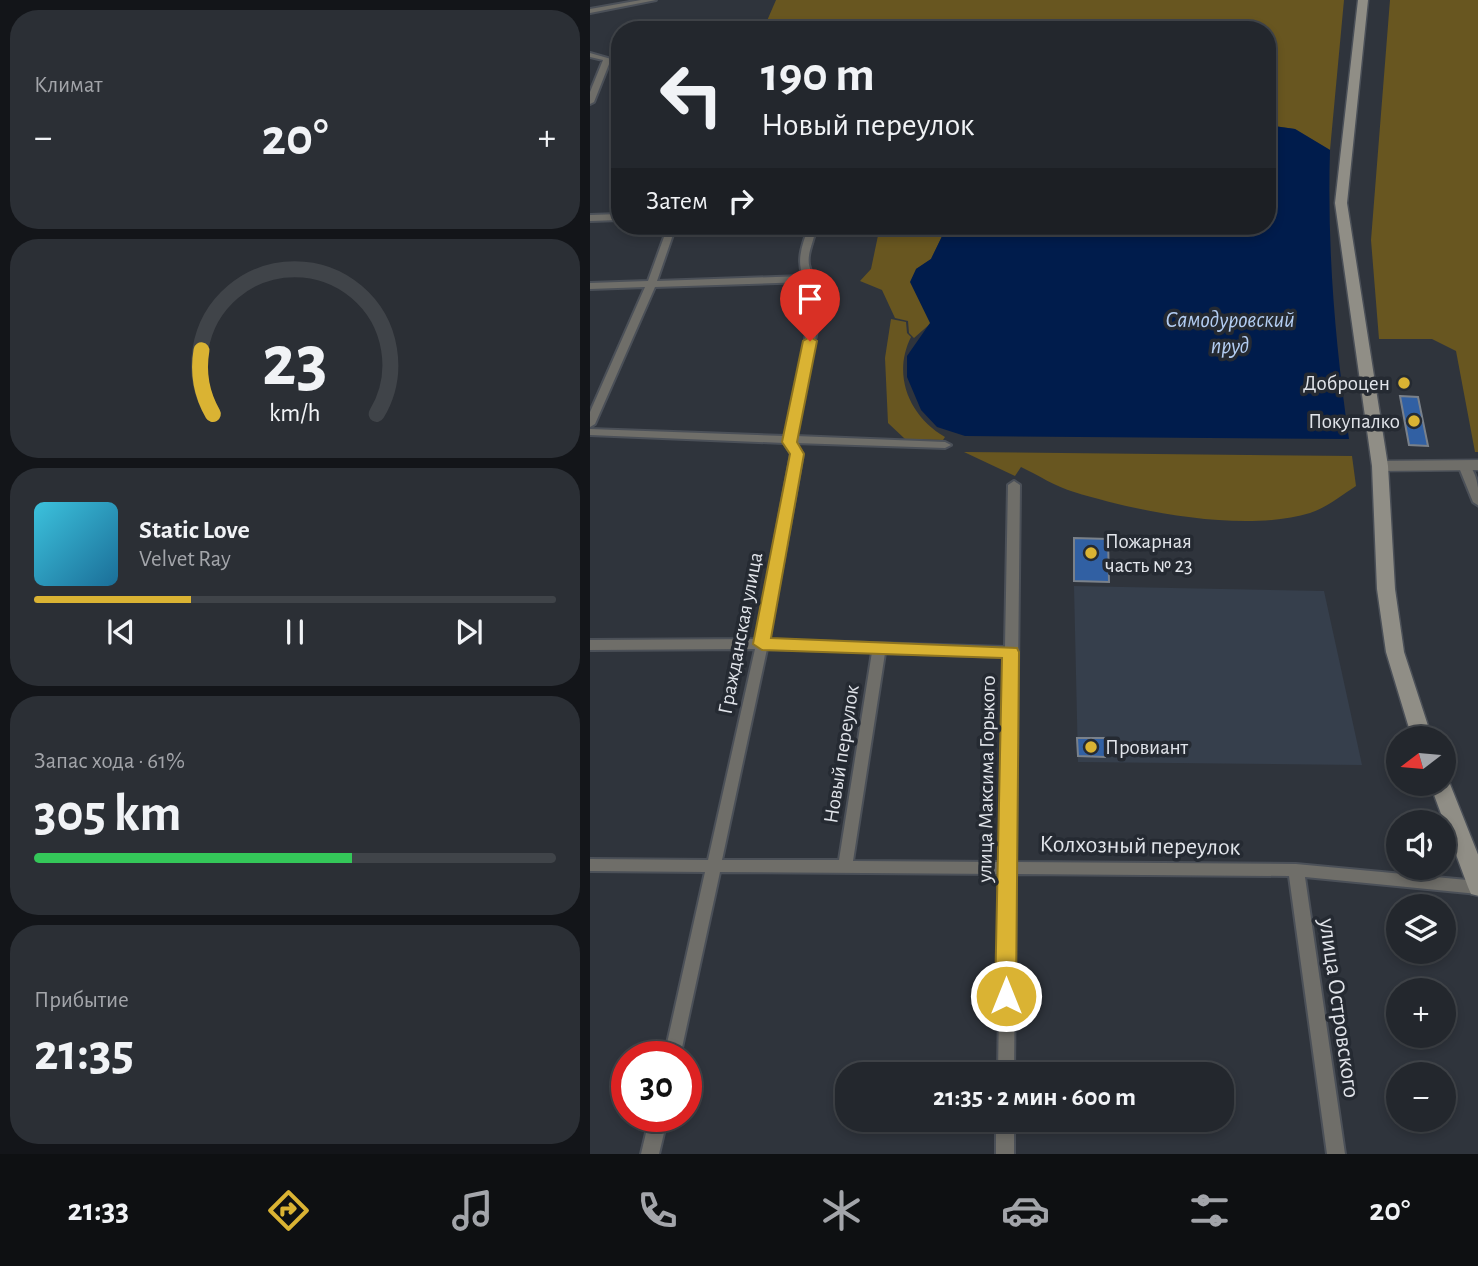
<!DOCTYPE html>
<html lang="ru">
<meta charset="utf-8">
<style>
body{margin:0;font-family:"Alegreya Sans",sans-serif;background:#2b2f35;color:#f1f3f6;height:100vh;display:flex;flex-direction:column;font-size:26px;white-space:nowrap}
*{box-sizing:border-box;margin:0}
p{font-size:23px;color:#a3a5aa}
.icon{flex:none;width:38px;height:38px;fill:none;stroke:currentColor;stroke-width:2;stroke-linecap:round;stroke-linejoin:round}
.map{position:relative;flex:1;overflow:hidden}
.side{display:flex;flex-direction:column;gap:10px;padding:10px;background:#131519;width:590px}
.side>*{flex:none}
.top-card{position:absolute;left:21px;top:21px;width:665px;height:214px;border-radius:28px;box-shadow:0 4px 10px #0003,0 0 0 2px #404449;background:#23272d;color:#f1f3f6;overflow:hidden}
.needle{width:46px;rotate:254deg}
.fabs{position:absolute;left:796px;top:726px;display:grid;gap:14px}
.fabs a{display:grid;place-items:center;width:70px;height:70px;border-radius:50%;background:#23272d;box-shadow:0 4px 10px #0003,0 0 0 2px #404449;font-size:35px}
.speed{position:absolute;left:21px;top:1041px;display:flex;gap:14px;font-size:35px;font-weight:700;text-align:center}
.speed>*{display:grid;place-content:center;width:91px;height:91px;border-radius:50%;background:#23272d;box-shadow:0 4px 10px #0003,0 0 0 2px #404449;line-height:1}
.speed .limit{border:10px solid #d22;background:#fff;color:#111}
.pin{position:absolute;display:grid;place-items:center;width:60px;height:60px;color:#fff;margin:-72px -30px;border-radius:50% 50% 50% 0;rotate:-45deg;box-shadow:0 0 7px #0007}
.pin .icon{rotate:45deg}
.me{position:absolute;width:77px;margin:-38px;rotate:0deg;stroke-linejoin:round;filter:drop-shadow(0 0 5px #0008)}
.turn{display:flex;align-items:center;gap:24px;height:147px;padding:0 35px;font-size:32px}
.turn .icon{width:91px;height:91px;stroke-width:2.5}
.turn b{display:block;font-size:49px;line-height:60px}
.then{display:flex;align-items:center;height:66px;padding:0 35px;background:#0003;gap:14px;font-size:26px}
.big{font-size:52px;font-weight:600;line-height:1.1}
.side .tile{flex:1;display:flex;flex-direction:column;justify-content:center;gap:10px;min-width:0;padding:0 24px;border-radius:28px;background:#2b2f35}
.side .dial{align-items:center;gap:0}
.dial svg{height:182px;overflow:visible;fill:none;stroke:#404449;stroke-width:7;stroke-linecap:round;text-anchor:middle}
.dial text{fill:#f1f3f6;stroke:none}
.song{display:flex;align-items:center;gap:21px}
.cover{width:84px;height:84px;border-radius:10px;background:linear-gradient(135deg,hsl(190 70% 55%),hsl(200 70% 35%))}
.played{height:7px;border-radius:4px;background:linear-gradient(90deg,#dab333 30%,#404449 30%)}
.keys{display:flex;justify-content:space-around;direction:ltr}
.heat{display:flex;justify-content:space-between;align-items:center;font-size:38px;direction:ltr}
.charge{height:10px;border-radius:5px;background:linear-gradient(90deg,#34c759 61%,#404449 0)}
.trip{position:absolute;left:245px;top:1062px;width:399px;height:70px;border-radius:28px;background:#23272d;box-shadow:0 4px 10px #0003,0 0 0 2px #404449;font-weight:600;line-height:70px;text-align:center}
.dock{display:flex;height:112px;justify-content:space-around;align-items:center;background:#0e1012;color:#a3a5aa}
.dock .icon{width:49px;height:49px}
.dock .active{color:#dab333}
.dock b{font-size:32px;color:#f1f3f6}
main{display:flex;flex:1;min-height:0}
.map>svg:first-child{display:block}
.built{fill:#363f4c}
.green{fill:#685620}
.water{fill:#001c4c}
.building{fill:#3160a3;stroke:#7a818a;stroke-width:2}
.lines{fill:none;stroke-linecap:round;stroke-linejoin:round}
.minor-casing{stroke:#4b5058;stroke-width:4}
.tertiary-casing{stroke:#4b5058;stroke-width:3}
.secondary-casing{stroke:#4b5058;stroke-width:3}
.minor{fill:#6f6e69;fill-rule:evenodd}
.tertiary{fill:#6f6e69;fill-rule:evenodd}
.secondary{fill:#908e86;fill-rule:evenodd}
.route{fill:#dab333;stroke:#8e7421;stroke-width:2}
.poi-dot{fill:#dab333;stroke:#252a32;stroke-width:2.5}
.labels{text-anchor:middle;stroke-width:7;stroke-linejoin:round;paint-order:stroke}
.poi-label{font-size:21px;fill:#e1e4ea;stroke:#252a32;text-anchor:end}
.street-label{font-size:21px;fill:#e1e4ea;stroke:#252a32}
.water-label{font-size:23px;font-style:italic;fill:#b3cdf2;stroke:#252a32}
.near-street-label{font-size:24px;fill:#e1e4ea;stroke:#252a32}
</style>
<main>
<section class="side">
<div class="tile"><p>Климат</p>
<div class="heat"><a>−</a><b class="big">20°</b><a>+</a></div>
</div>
<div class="tile dial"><svg viewBox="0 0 100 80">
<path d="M14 69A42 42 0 1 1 86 69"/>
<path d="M14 69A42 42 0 0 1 9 41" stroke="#dab333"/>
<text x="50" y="56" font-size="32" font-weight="700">23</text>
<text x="50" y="72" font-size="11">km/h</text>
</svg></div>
<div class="tile">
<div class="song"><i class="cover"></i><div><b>Static Love</b><p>Velvet Ray</p></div></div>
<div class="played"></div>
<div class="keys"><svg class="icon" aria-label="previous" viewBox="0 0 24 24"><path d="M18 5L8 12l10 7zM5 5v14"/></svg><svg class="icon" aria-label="pause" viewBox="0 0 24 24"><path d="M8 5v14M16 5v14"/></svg><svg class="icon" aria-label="next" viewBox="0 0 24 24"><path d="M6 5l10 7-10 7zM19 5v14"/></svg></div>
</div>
<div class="tile"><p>Запас хода · 61%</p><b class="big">305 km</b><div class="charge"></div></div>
<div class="tile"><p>Прибытие</p><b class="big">21:35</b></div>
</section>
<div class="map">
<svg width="889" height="1154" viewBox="0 0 889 1154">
<rect width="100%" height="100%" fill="#2f343c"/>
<path class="built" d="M484 586 734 591 772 765 488 762Z"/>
<path class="green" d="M186 0H754L740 150 705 129 677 125V30H173Z
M800 0H888V452H885L866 351 842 339H789L781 240Z
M290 226H357L341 259 326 269 329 296 341 323 324 338 319 333 318 321 305 318 292 290 270 281 281 269Z
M301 319 316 322 317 333 321 337C302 375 319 416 355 437L353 440 315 439 298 423 295 358Z
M374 452 762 456 766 486C752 495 736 508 720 513 654 533 549 512 484 492 466 487 448 475 431 467L425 476Z"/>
<path class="water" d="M677 125 705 129 740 150C737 246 745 343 759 439L375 436 347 427 331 410 317 377V356L340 323 320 282 326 269 341 259 357 226H677Z"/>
<path class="building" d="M810 396 828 397 838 446 819 445Z
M484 538 518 539 519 582 484 581Z
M487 738H515V757L488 756Z"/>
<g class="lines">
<g class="minor-casing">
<path id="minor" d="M51 0H66L0 13V9Z
M0 53 21 59 4 102 0 104V92L13 60 0 57Z
M30 214V220L0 221V215Z
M78 226H86L67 281 213 276C206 259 213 243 219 226H227C219 258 210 263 235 290L206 436 355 442 361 445 355 448 205 443 213 454 179 640 415 647 418 485 424 481 430 485 426 862 706 864 889 881V894L715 877 755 1154H737L699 876 426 874 424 1074H408L411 874 130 872 90 1057H74L115 872 0 871V859L118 860 165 649 0 650V640L166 639 201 454 194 443 0 435V429L195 436 225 291 217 282 65 287 5 424 0 427V412L55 287 0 289V283L58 281ZM177 649 282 652 249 860H132ZM295 653 415 657 411 862 263 861Z
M874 461C888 469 889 491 889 506L883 502 868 465Z
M60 1116H78L69 1154H51Z
M406 1120H424V1154H406Z"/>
</g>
<g class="tertiary-casing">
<path id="tertiary" d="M889 460V470L790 471 783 466 790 461Z"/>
</g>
<g class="secondary-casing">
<path id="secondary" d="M768 0H778L757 203 798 466 805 589 814 652 842 738H822L796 652 787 589 782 466 745 203Z
M854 777 860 784 889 857V896L881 894 878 887 840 784H854Z"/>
</g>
<use href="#minor" class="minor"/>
<use href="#tertiary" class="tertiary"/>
<use href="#secondary" class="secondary"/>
</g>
<path class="route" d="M220 337 227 341 207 442 214 454 181 638 427 648 429 652 426 996 423 1003 416 1006 409 1003 405 996 412 658 172 650 163 644 200 454 192 442 213 341Z"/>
<g class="poi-dot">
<circle cx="814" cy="383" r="7"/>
<circle cx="824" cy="421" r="7"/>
<circle cx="501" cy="553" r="7"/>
<circle cx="501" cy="747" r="7"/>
</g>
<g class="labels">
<g class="poi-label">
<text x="800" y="390">Доброцен</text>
<text x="810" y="428">Покупалко</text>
<text x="515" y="548" text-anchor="start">Пожарная<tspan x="515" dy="24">часть № 23</tspan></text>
<text x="515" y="754" text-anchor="start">Провиант</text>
</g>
<g class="street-label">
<text transform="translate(150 633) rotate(-79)" y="7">Гражданская улица</text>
<text transform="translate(251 754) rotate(-81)" y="7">Новый переулок</text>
<text transform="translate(396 779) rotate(-89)" y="7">улица Максима Горького</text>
</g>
<g class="water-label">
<text x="640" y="327">Самодуровский<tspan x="640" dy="26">пруд</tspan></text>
</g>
<g class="near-street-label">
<text transform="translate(550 845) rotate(1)" y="8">Колхозный переулок</text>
<text transform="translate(750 1008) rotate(82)" y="8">улица Островского</text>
</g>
</g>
</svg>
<div class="fabs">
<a><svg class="needle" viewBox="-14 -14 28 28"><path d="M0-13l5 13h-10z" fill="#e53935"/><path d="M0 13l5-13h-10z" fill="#a3a5aa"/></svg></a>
<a><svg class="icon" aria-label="sound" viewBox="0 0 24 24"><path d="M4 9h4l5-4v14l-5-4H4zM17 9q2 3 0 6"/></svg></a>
<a><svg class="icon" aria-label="layers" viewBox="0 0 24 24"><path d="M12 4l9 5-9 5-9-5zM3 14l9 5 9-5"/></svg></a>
<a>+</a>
<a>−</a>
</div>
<div class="speed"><div class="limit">30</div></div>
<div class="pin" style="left:220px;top:341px;background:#d93025"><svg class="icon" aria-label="arrive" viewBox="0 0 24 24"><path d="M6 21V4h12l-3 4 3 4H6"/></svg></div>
<svg class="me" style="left:416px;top:996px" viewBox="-20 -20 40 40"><circle r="17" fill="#dab333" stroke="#fff" stroke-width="3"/><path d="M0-11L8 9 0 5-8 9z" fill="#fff"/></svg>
<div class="trip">21:35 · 2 мин · 600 m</div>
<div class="top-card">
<div class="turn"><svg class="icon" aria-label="left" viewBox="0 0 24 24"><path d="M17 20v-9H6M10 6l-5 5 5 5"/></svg><div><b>190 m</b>Новый переулок</div></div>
<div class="then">Затем<svg class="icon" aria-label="right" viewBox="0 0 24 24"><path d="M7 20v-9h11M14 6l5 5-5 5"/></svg></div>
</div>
</div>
</main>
<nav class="dock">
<b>21:33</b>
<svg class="icon active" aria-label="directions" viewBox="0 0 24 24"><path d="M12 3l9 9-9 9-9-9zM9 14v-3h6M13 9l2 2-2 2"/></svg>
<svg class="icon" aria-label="music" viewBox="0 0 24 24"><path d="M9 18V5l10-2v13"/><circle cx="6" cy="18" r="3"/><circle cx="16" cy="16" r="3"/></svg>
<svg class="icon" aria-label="phone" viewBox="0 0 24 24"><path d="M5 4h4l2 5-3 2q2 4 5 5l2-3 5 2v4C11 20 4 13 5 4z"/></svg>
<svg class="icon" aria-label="climate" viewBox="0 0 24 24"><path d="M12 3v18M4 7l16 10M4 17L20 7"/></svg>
<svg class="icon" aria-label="car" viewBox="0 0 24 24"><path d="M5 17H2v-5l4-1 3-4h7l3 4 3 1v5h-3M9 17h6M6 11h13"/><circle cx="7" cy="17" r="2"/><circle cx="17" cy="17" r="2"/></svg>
<svg class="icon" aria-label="filters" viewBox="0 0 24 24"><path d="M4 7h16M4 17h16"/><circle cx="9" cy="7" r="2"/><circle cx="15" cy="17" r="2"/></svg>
<b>20°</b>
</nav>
